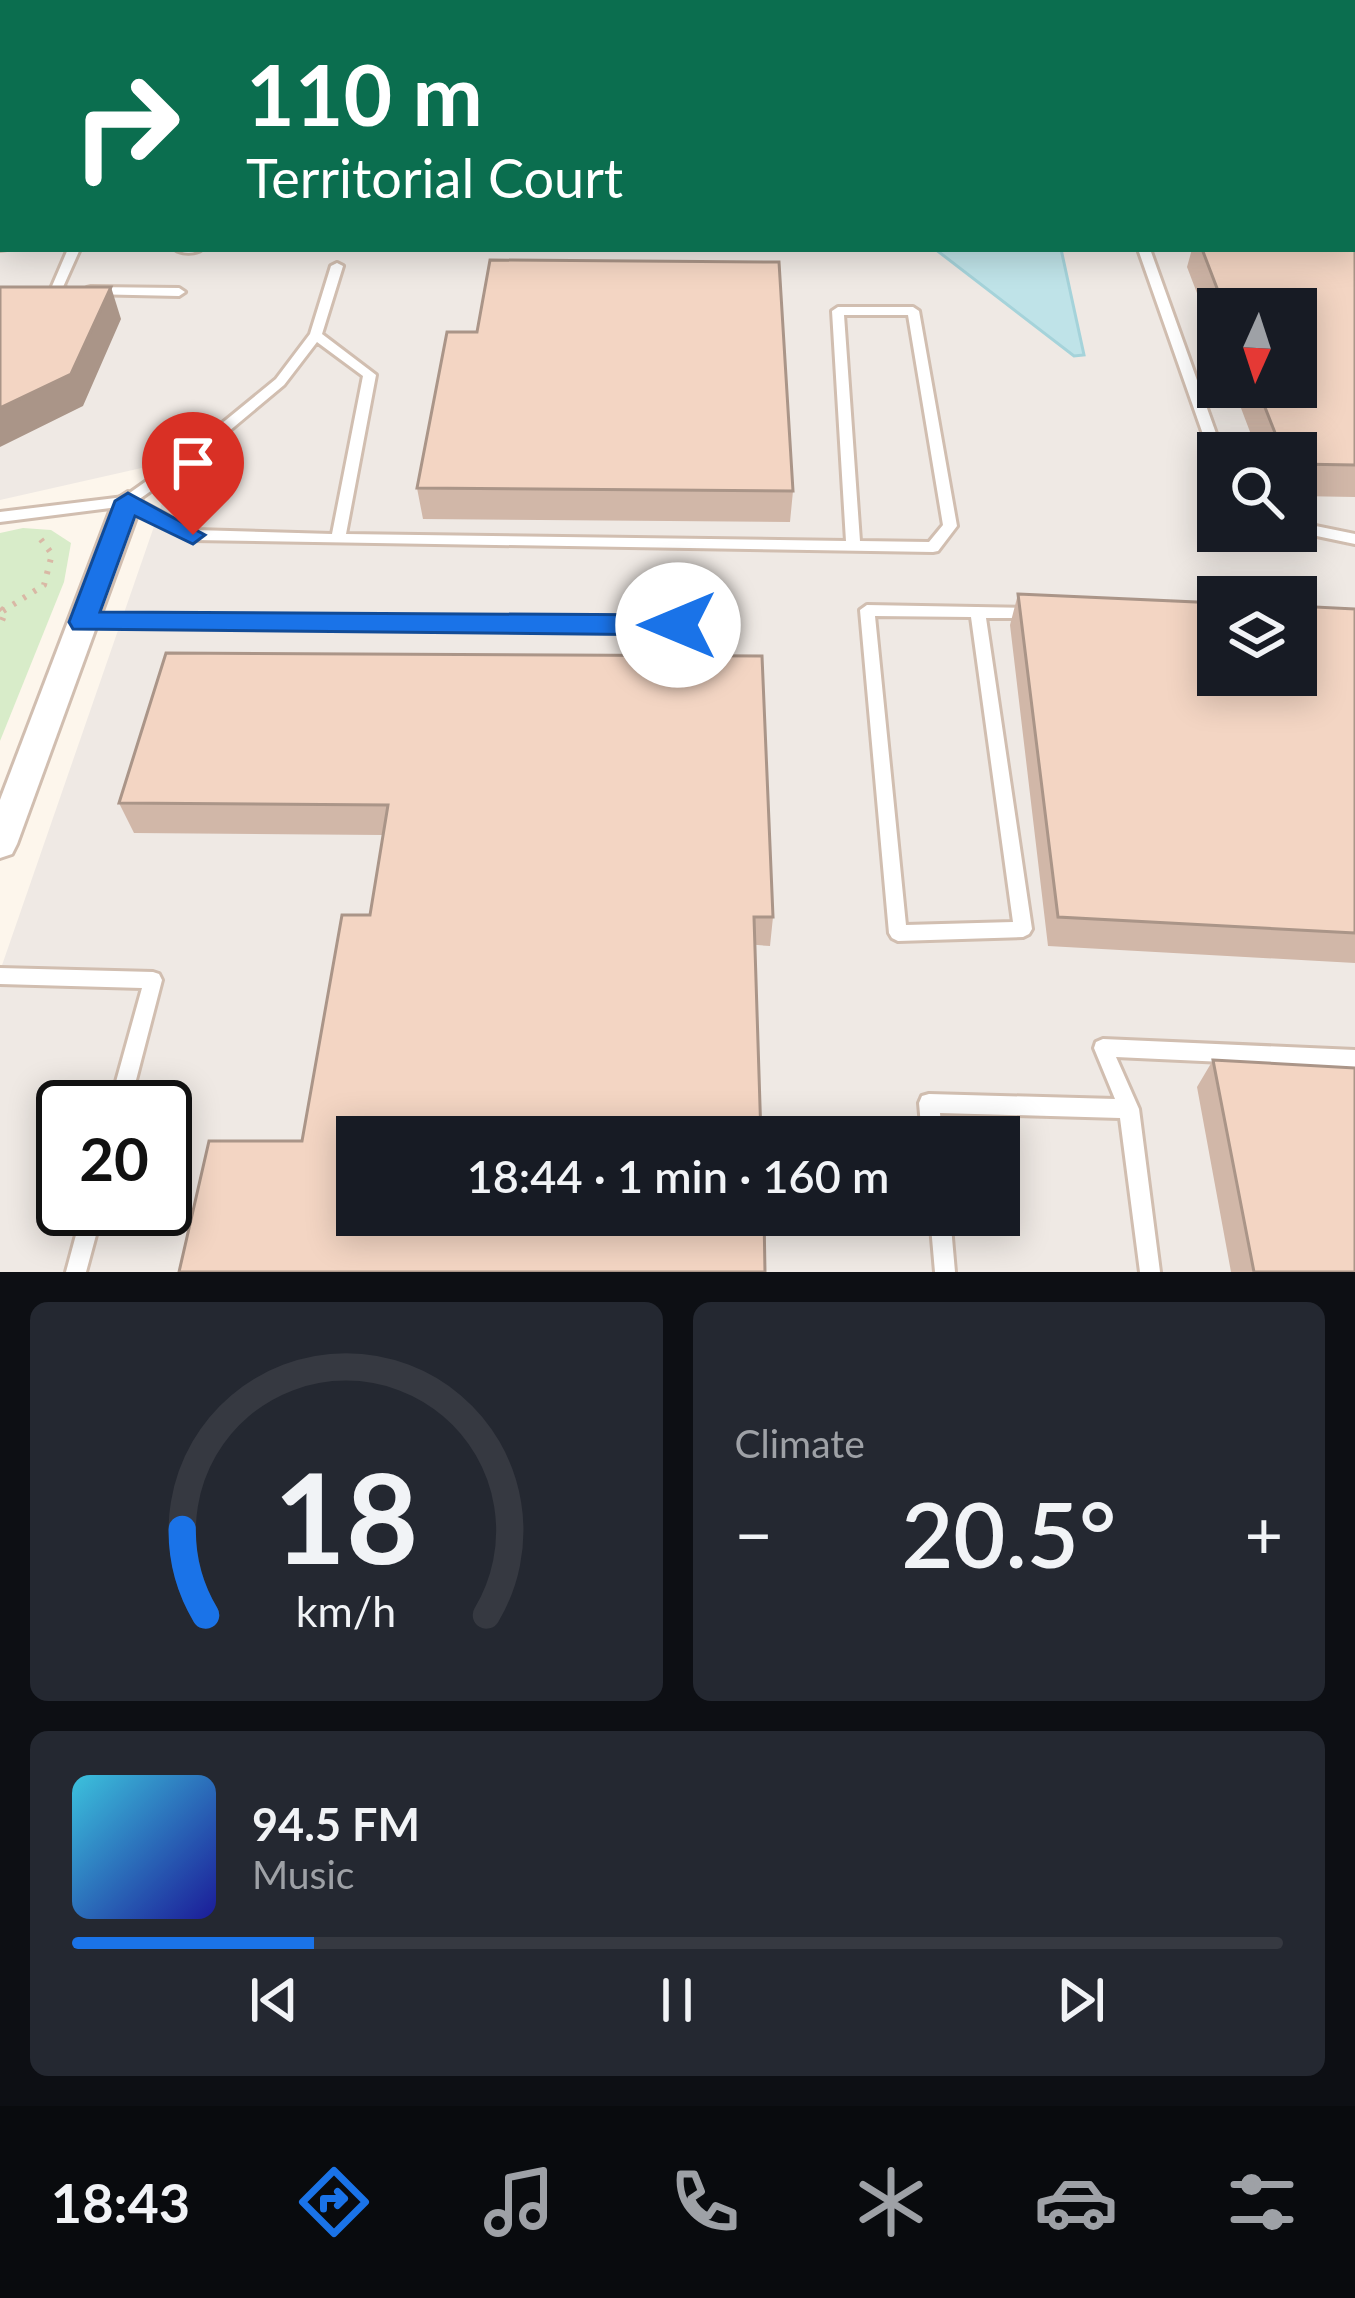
<!DOCTYPE html>
<meta charset="utf-8">
<style>
body{margin:0;font-family:Lato,sans-serif;background:#242831;color:#f1f3f6;height:100vh;display:flex;flex-direction:column;font-size:45px;white-space:nowrap}
*{box-sizing:border-box;margin:0}
p{font-size:39px;color:#9ea1a6}
.icon{flex:none;width:66px;height:66px;fill:none;stroke:currentColor;stroke-width:2;stroke-linecap:round;stroke-linejoin:round}
.map{position:relative;height:1272px;overflow:hidden}
.drawer{display:flex;flex-direction:column;gap:30px;padding:30px;background:#0d0f14;flex:1}
.drawer>*{flex:none}
.top-card{position:absolute;left:0px;top:0px;width:1356px;height:252px;box-shadow:0 6px 30px #0003;background:#0b6e4f;color:#fff;overflow:hidden}
.needle{width:78px;rotate:183deg}
.buttons{position:absolute;left:1197px;top:288px;display:grid;gap:24px}
.buttons a{display:grid;place-items:center;width:120px;height:120px;border-radius:0px;background:#171b24;box-shadow:0 6px 30px #0003;font-size:60px}
.speed{position:absolute;left:36px;top:1080px;display:flex;gap:24px;font-size:60px;font-weight:700;text-align:center}
.speed>*{display:grid;place-content:center;width:156px;height:156px;border-radius:50%;background:#171b24;box-shadow:0 6px 30px #0003;line-height:1}
.speed .limit{border:6px solid #111;border-radius:18px;background:#fff;color:#111}
.pin{position:absolute;display:grid;place-items:center;width:102px;height:102px;color:#fff;margin:-123px -51px;border-radius:50% 50% 50% 0;rotate:-45deg;box-shadow:0 0 12px #0007}
.pin .icon{rotate:45deg}
.me{position:absolute;width:132px;margin:-66px;rotate:270deg;stroke-linejoin:round;filter:drop-shadow(0 0 9px #0008)}
.turn{display:flex;align-items:center;gap:42px;height:252px;padding:0 48px;font-size:54px}
.turn .icon{width:156px;height:156px;stroke-width:2.5}
.turn b{display:block;font-size:84px;line-height:102px}
.big{font-size:90px;font-weight:600;line-height:1.1}
.drawer .card{flex:1;display:flex;flex-direction:column;justify-content:center;gap:18px;min-width:0;padding:0 42px;border-radius:18px;background:#242831}
.drawer .dial{align-items:center;gap:0}
.dial svg{height:312px;overflow:visible;fill:none;stroke:#363941;stroke-width:7;stroke-linecap:round;text-anchor:middle}
.dial text{fill:#f1f3f6;stroke:none}
.song{display:flex;align-items:center;gap:36px}
.cover{width:144px;height:144px;border-radius:18px;background:linear-gradient(135deg,hsl(190 70% 55%),hsl(240 70% 35%))}
.played{height:12px;border-radius:6px;background:linear-gradient(90deg,#1a73e8 20%,#363941 20%)}
.keys{display:flex;justify-content:space-around;direction:ltr}
.heat{display:flex;justify-content:space-between;align-items:center;font-size:66px;direction:ltr}
.drawer .tiles{flex:1;display:grid;gap:30px;grid-template-columns:1fr 1fr}
.card:last-child{grid-column:span 2}
.trip{position:absolute;left:336px;top:1116px;width:684px;height:120px;border-radius:0px;background:#171b24;box-shadow:0 6px 30px #0003;font-weight:600;line-height:120px;text-align:center}
.dock{display:flex;height:192px;justify-content:space-around;align-items:center;background:#090b0e;color:#9ea1a6}
.dock .icon{width:84px;height:84px}
.dock .current{color:#1a73e8}
.dock b{font-size:54px;color:#f1f3f6}
.map>svg:first-child{display:block}
.industrial{fill:#efe9e4;fill-rule:evenodd}
.green{fill:#d8ecc9}
.water{fill:#bfe3e8;stroke:#a5d3da;stroke-width:3}
.lines{fill:none;stroke-linecap:round;stroke-linejoin:round}
.service-casing{stroke:#d1beb0;stroke-width:6}
.minor-casing{stroke:#d1beb0;stroke-width:6}
.path{stroke:#d9b8a5;stroke-width:6;stroke-dasharray:3 9;stroke-linecap:butt}
.service{fill:#fff;fill-rule:evenodd}
.minor{fill:#fff;fill-rule:evenodd}
.wall{fill:#d1b7a8}
.shaded-wall{fill:#aa9588}
.building{fill:#f3d5c3;stroke:#aa9588;stroke-width:3}
.route{fill:#1a73e8;stroke:#114b97;stroke-width:3}
</style>
<div class="map">
<svg width="1355" height="1272" viewBox="0 0 1355 1272">
<rect width="100%" height="100%" fill="#fdf6ec"/>
<path class="industrial" d="M0 0H1355V1272H0V971L177 460 0 500ZM3 3H1353V249H3ZM1218 309H1296V387H1218ZM1218 453H1296V531H1218ZM1218 597H1296V675H1218ZM63 1107H165V1209H63ZM357 1137H999V1215H357Z"/>
<path class="green" d="M23 528 51 530 71 543 64 582 0 741V533Z"/>
<path class="water" d="M935 249H1061L1084 355 1074 356Z"/>
<g class="lines">
<g class="service-casing">
<path id="service" d="M606 0H617L620 3H609Z
M1355 33V39L1353 40V34Z
M1353 195H1355V201H1353Z
M0 244H3V249H7L0 250Z
M68 249H80L63 287 73 291 67 295 52 294 50 291Z
M175 249H202C196 254 181 254 175 249Z
M1138 249H1150L1223 453H1218V461L1211 457Z
M337 263 343 266 322 334 376 375 346 534 846 541 832 311 838 307H913L919 311 957 526 938 551 933 552 193 540 126 506 0 522V512L124 497 182 456 276 379 310 334 331 266ZM844 315H908L943 525 929 542 860 541ZM317 342 363 376 332 534 195 530 138 500 192 462 284 385Z
M91 287 179 288 185 292 179 296 87 294V288Z
M1296 522 1355 534V544L1293 531H1296Z
M867 605 1033 608 1040 613 1033 618H986L1032 929 1029 934 1023 937 898 941 892 938 889 933 860 610ZM875 616 971 617 1013 922 906 925Z
M83 616 723 620 730 625 723 630 83 626 76 621Z
M0 968 153 972 159 974 162 980 129 1107H109L142 988 0 984Z
M1103 1039 1355 1050V1068L1116 1057 1139 1109 1160 1272H1140L1120 1118 940 1113 942 1137H922L919 1103 922 1096 929 1094 1115 1099 1094 1048 1096 1042Z
M83 1209H103L86 1272H66Z
M930 1215H950L955 1272H935Z"/>
</g>
<g class="minor-casing">
<path id="minor" d="M128 492 142 501 17 844 12 854 0 858V800L114 501Z"/>
</g>
<path class="path" d="M0 608 5 613 0 626
M3 611 44 585 52 554 39 537"/>
<use href="#service" class="service"/>
<use href="#minor" class="minor"/>
</g>
<path class="wall" d="M0 0H265L263 3H3V33H0Z
M687 0H1355L1353 3H691Z
M0 58H3V182H0Z
M1355 236V497L1296 496V453H1258L1233 387H1296V309H1218V348L1187 267 1192 249H1353Z
M477 332 793 491 790 522 423 519 417 488Z
M1018 594 1355 609V963L1048 946 1010 625Z
M166 653 773 917 770 946 370 915 383 835 134 833 119 803Z
M1213 1060 1355 1272H1231L1197 1087Z"/>
<path class="shaded-wall" d="M1293 0H1355V11H1353V3H1281Z
M111 287 121 319 83 406 0 447V408Z"/>
<path class="building" d="M0 0H259L251 3 3 4H0Z
M718 0H1293L1281 3H721Z
M0 58H3V151H0Z
M1353 236H1355V465L1296 464V453H1283L1257 387H1296V309H1225L1202 249H1353Z
M490 260 779 262 793 491 417 488 447 332H477Z
M0 287H111L71 374 0 408Z
M1018 594 1218 603V675H1296V606L1355 609V933L1058 917Z
M166 653 762 656 773 917H754L761 1137H357V1215H764L765 1272H179L209 1141H302L342 915H370L388 805 119 803Z
M1213 1060 1355 1068V1272H1254Z"/>
<path class="route" d="M128 493 205 535 193 544 135 516 100 612 678 615 692 625 678 635 73 629 69 622 115 501Z"/>
</svg>
<div class="buttons">
<a><svg class="needle" viewBox="-14 -14 28 28"><path d="M0-13l5 13h-10z" fill="#e53935"/><path d="M0 13l5-13h-10z" fill="#9ea1a6"/></svg></a>
<a><svg class="icon" aria-label="search" viewBox="0 0 24 24"><circle cx="10" cy="10" r="6"/><path d="M15 15l6 6"/></svg></a>
<a><svg class="icon" aria-label="layers" viewBox="0 0 24 24"><path d="M12 4l9 5-9 5-9-5zM3 14l9 5 9-5"/></svg></a>
</div>
<div class="speed"><div class="limit">20</div></div>
<div class="pin" style="left:193px;top:535px;background:#d93025"><svg class="icon" aria-label="arrive" viewBox="0 0 24 24"><path d="M6 21V4h12l-3 4 3 4H6"/></svg></div>
<svg class="me" style="left:678px;top:625px" viewBox="-20 -20 40 40"><circle r="19" fill="#fff"/><path d="M0-13L10 11 0 6-10 11z" fill="#1a73e8"/></svg>
<div class="trip">18:44 · 1 min · 160 m</div>
<div class="top-card">
<div class="turn"><svg class="icon" aria-label="right" viewBox="0 0 24 24"><path d="M7 20v-9h11M14 6l5 5-5 5"/></svg><div><b>110 m</b>Territorial Court</div></div>
</div>
</div>
<section class="drawer">
<div class="tiles">
<div class="card dial"><svg viewBox="0 0 100 80">
<path d="M14 69A42 42 0 1 1 86 69"/>
<path d="M14 69A42 42 0 0 1 8 47" stroke="#1a73e8"/>
<text x="50" y="56" font-size="32" font-weight="700">18</text>
<text x="50" y="72" font-size="11">km/h</text>
</svg></div>
<div class="card"><p>Climate</p>
<div class="heat"><a>−</a><b class="big">20.5°</b><a>+</a></div>
</div>
<div class="card">
<div class="song"><i class="cover"></i><div><b>94.5 FM</b><p>Music</p></div></div>
<div class="played"></div>
<div class="keys"><svg class="icon" aria-label="previous" viewBox="0 0 24 24"><path d="M18 5L8 12l10 7zM5 5v14"/></svg><svg class="icon" aria-label="pause" viewBox="0 0 24 24"><path d="M8 5v14M16 5v14"/></svg><svg class="icon" aria-label="next" viewBox="0 0 24 24"><path d="M6 5l10 7-10 7zM19 5v14"/></svg></div>
</div>
</div>
</section>
<nav class="dock">
<b>18:43</b>
<svg class="icon current" aria-label="directions" viewBox="0 0 24 24"><path d="M12 3l9 9-9 9-9-9zM9 14v-3h6M13 9l2 2-2 2"/></svg>
<svg class="icon" aria-label="music" viewBox="0 0 24 24"><path d="M9 18V5l10-2v13"/><circle cx="6" cy="18" r="3"/><circle cx="16" cy="16" r="3"/></svg>
<svg class="icon" aria-label="phone" viewBox="0 0 24 24"><path d="M5 4h4l2 5-3 2q2 4 5 5l2-3 5 2v4C11 20 4 13 5 4z"/></svg>
<svg class="icon" aria-label="climate" viewBox="0 0 24 24"><path d="M12 3v18M4 7l16 10M4 17L20 7"/></svg>
<svg class="icon" aria-label="car" viewBox="0 0 24 24"><path d="M5 17H2v-5l4-1 3-4h7l3 4 3 1v5h-3M9 17h6M6 11h13"/><circle cx="7" cy="17" r="2"/><circle cx="17" cy="17" r="2"/></svg>
<svg class="icon" aria-label="filters" viewBox="0 0 24 24"><path d="M4 7h16M4 17h16"/><circle cx="9" cy="7" r="2"/><circle cx="15" cy="17" r="2"/></svg>
</nav>
